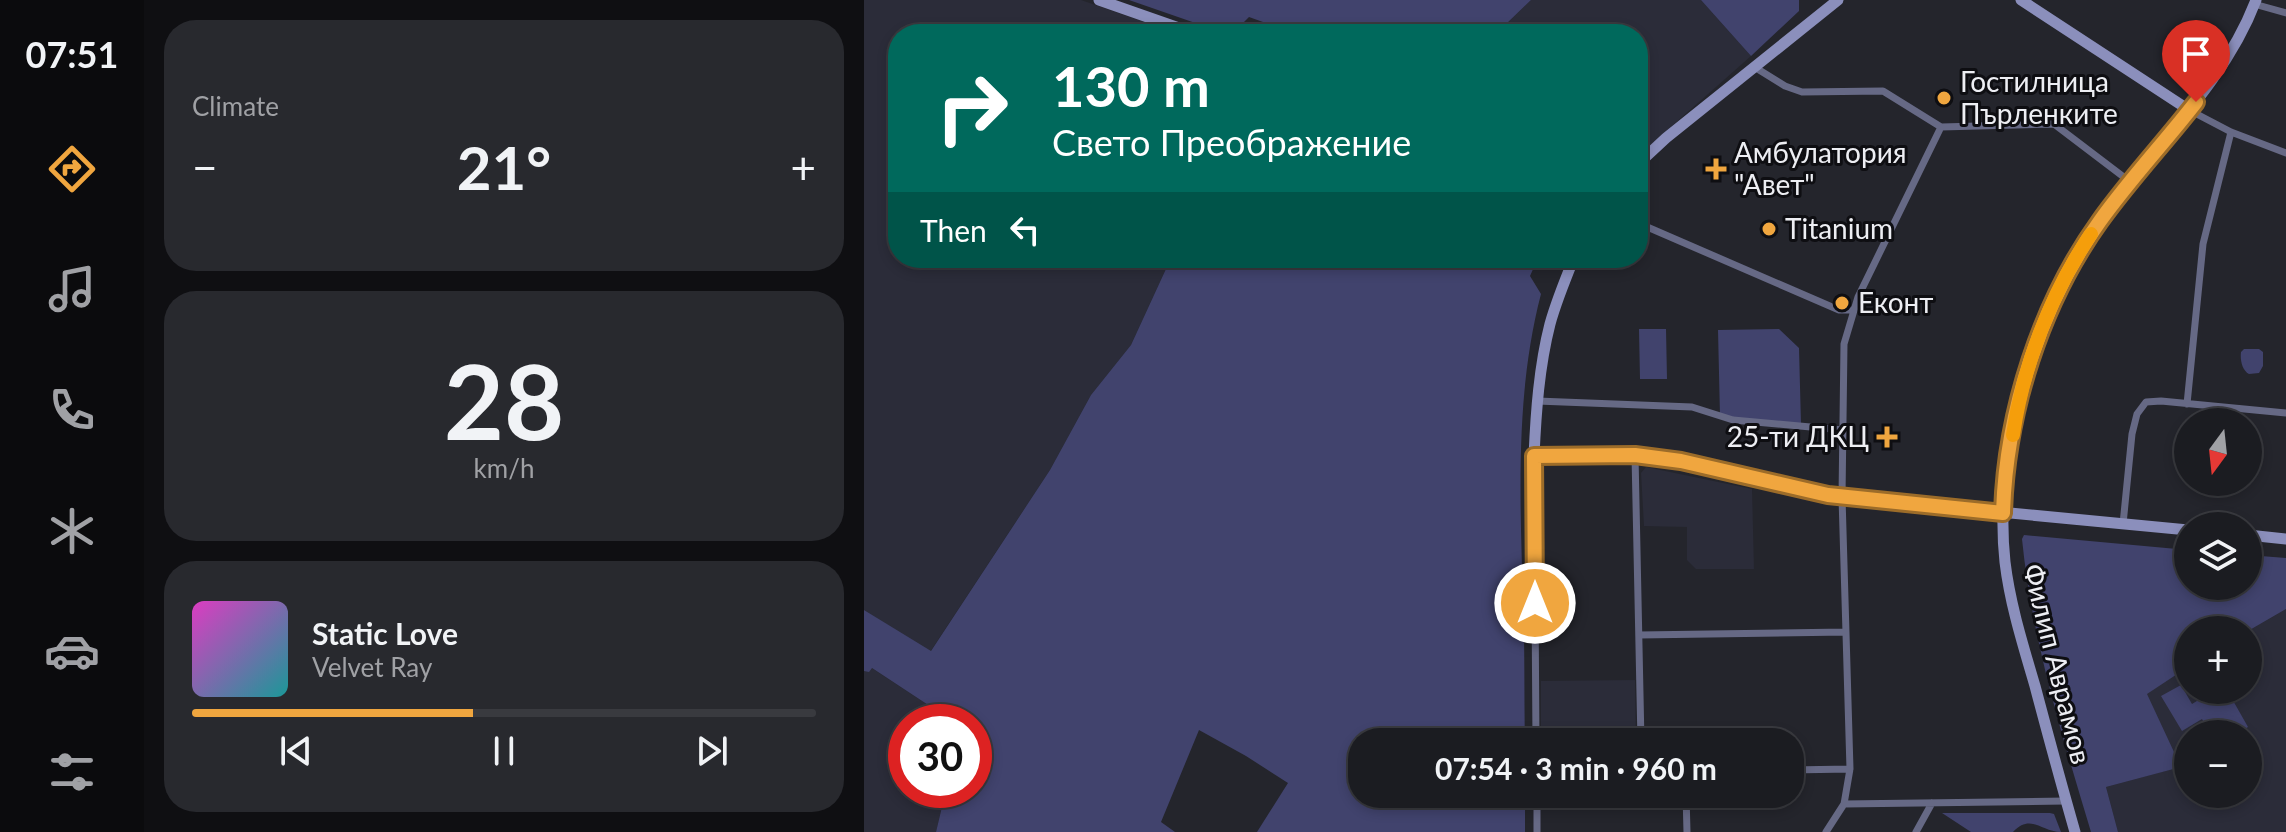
<!DOCTYPE html>
<meta charset="utf-8">
<style>
body{margin:0;font-family:Lato,sans-serif;background:#28292e;color:#f1f3f6;height:100vh;display:flex;flex-direction:column;font-size:30px;white-space:nowrap}
*{box-sizing:border-box;margin:0}
p{font-size:26px;color:#a0a1a5}
.icon{flex:none;width:44px;height:44px;fill:none;stroke:currentColor;stroke-width:2;stroke-linecap:round;stroke-linejoin:round}
.map{position:relative;flex:1;overflow:hidden}
.panel{display:flex;flex-direction:column;gap:20px;padding:20px;background:#0f0f12;width:720px}
.panel>*{flex:none}
.hud{position:absolute;left:24px;top:24px;width:760px;height:244px;border-radius:32px;box-shadow:0 4px 12px #0003,0 0 0 2px #393a3f;background:#00695c;color:#fff;overflow:hidden}
.needle{width:52px;rotate:195deg}
.fabs{position:absolute;left:1310px;top:408px;display:grid;gap:16px}
.fabs a{display:grid;place-items:center;width:88px;height:88px;border-radius:50%;background:#1b1c21;box-shadow:0 4px 12px #0003,0 0 0 2px #393a3f;font-size:40px}
.speed{position:absolute;left:24px;top:704px;display:flex;gap:16px;font-size:40px;font-weight:700;text-align:center}
.speed>*{display:grid;place-content:center;width:104px;height:104px;border-radius:50%;background:#1b1c21;box-shadow:0 4px 12px #0003,0 0 0 2px #393a3f;line-height:1}
.speed .limit{border:12px solid #d22;background:#fff;color:#111}
.pin{position:absolute;display:grid;place-items:center;width:68px;height:68px;color:#fff;margin:-82px -34px;border-radius:50% 50% 50% 0;rotate:-45deg;box-shadow:0 0 8px #0007}
.pin .icon{rotate:45deg}
.me{position:absolute;width:88px;margin:-44px;rotate:0deg;stroke-linejoin:round;filter:drop-shadow(0 0 6px #0008)}
.turn{display:flex;align-items:center;gap:28px;height:168px;padding:0 32px;font-size:36px}
.turn .icon{width:104px;height:104px;stroke-width:2.5}
.turn b{display:block;font-size:56px;line-height:68px}
.then{display:flex;align-items:center;height:76px;padding:0 32px;background:#0003;gap:16px;font-size:30px}
.big{font-size:60px;font-weight:700;line-height:1.1}
.panel .card{flex:1;display:flex;flex-direction:column;justify-content:center;gap:12px;min-width:0;padding:0 28px;border-radius:32px;background:#28292e}
.panel .dial{align-items:center;gap:0}
.dial b{font-size:104px;line-height:1}
.song{display:flex;align-items:center;gap:24px}
.cover{width:96px;height:96px;border-radius:12px;background:linear-gradient(135deg,hsl(310 70% 55%),hsl(180 70% 35%))}
.played{height:8px;border-radius:4px;background:linear-gradient(90deg,#f0a63f 45%,#393a3f 45%)}
.keys{display:flex;justify-content:space-around;direction:ltr}
.heat{display:flex;justify-content:space-between;align-items:center;font-size:44px;direction:ltr}
.trip{position:absolute;left:484px;top:728px;width:456px;height:80px;border-radius:32px;background:#1b1c21;box-shadow:0 4px 12px #0003,0 0 0 2px #393a3f;font-weight:700;line-height:80px;text-align:center}
main{display:flex;flex:1;min-height:0}
.menu{display:flex;flex-direction:column;width:144px;justify-content:space-around;align-items:center;background:#0b0b0d;color:#a0a1a5}
.menu .icon{width:56px;height:56px}
.menu .on{color:#f0a63f}
.menu b{font-size:36px;color:#f1f3f6}
.map>svg:first-child{display:block}
.built{fill:#2b2c39;fill-rule:evenodd}
.green{fill:#41436d}
.lines{fill:none;stroke-linecap:round;stroke-linejoin:round}
.street{stroke:#666985;stroke-width:7}
.secondary{stroke:#8b8fbc;stroke-width:11}
.route-casing{stroke:#9c6c29;stroke-width:20}
.route{stroke:#f0a63f;stroke-width:14}
.slow{stroke:#f59e0b;stroke-width:14}
.poi-dot{fill:#f0a63f;stroke:#0e0e12;stroke-width:3}
.labels{text-anchor:middle;stroke-width:6;stroke-linejoin:round;paint-order:stroke}
.poi-label{font-size:28px;fill:#edeef3;stroke:#0e0e12;text-anchor:start}
.street-label{font-size:28px;fill:#edeef3;stroke:#0e0e12}
</style>
<main>
<nav class="menu">
<b>07:51</b>
<svg class="icon on" aria-label="directions" viewBox="0 0 24 24"><path d="M12 3l9 9-9 9-9-9zM9 14v-3h6M13 9l2 2-2 2"/></svg>
<svg class="icon" aria-label="music" viewBox="0 0 24 24"><path d="M9 18V5l10-2v13"/><circle cx="6" cy="18" r="3"/><circle cx="16" cy="16" r="3"/></svg>
<svg class="icon" aria-label="phone" viewBox="0 0 24 24"><path d="M5 4h4l2 5-3 2q2 4 5 5l2-3 5 2v4C11 20 4 13 5 4z"/></svg>
<svg class="icon" aria-label="climate" viewBox="0 0 24 24"><path d="M12 3v18M4 7l16 10M4 17L20 7"/></svg>
<svg class="icon" aria-label="car" viewBox="0 0 24 24"><path d="M5 17H2v-5l4-1 3-4h7l3 4 3 1v5h-3M9 17h6M6 11h13"/><circle cx="7" cy="17" r="2"/><circle cx="17" cy="17" r="2"/></svg>
<svg class="icon" aria-label="filters" viewBox="0 0 24 24"><path d="M4 7h16M4 17h16"/><circle cx="9" cy="7" r="2"/><circle cx="15" cy="17" r="2"/></svg>
</nav>
<section class="panel">
<div class="card"><p>Climate</p>
<div class="heat"><a>−</a><b class="big">21°</b><a>+</a></div>
</div>
<div class="card dial"><b>28</b><p>km/h</p></div>
<div class="card">
<div class="song"><i class="cover"></i><div><b>Static Love</b><p>Velvet Ray</p></div></div>
<div class="played"></div>
<div class="keys"><svg class="icon" aria-label="previous" viewBox="0 0 24 24"><path d="M18 5L8 12l10 7zM5 5v14"/></svg><svg class="icon" aria-label="pause" viewBox="0 0 24 24"><path d="M8 5v14M16 5v14"/></svg><svg class="icon" aria-label="next" viewBox="0 0 24 24"><path d="M6 5l10 7-10 7zM19 5v14"/></svg></div>
</div>
</section>
<div class="map">
<svg width="1422" height="832" viewBox="0 0 1422 832">
<rect width="100%" height="100%" fill="#24252c"/>
<path class="built" d="M0 0H217L315 34H34V258H307L267 345 227 395 186 470 66 652 0 610Z
M667 0H837L887 56 774 156V34H647L640 26Z
M782 467 888 489 890 569H832L823 560V527L780 526 777 473Z
M1422 609V832H1254L1242 787 1316 767 1282 694 1324 667V690H1384V631ZM1324 734H1384V794H1324Z
M0 663 90 722H42V790H82L72 832H0Z
M771 680 772 742H677V681Z"/>
<path class="green" d="M265 0H667L640 26 647 34H433L385 17 368 34H363Z
M837 0H935V11L887 56Z
M307 258H674L666 276 677 294C651 393 656 499 659 600 661 648 660 695 661 742H498V794H661V832H393L424 783 382 756 335 730 297 822 311 832H72L82 790H110V722H90L8 668 5 672 0 671V610L67 651 186 470 227 395 267 345Z
M775 329H802L803 379H776Z
M915 329 935 348 937 425 856 416 854 330Z
M1380 349H1395L1399 352V366L1395 373 1385 374C1378 370 1376 360 1377 352Z
M1160 535 1324 550V586H1384V555L1422 558V609L1384 631 1324 630V667L1283 694 1317 767 1242 787 1254 832H1227C1198 735 1168 640 1158 539Z
M1317 685 1328 704 1351 690H1363L1384 727 1372 734H1346L1338 719 1318 731 1297 696Z
M1078 813H1186L1190 814 1197 832C1177 832 1167 813 1149 832H1107Z"/>
<g class="lines">
<path class="street" d="M1390 4 1422 13
M892 68 921 86 938 92 1019 91 1077 127 1190 124 1265 181
M1325 110 1367 132 1422 153
M774 223 975 310H989
M673 401 828 407 869 420 979 430
M1323 404 1339 244 1367 132
M771 455 777 742
M670 456 672 742
M1259 524 1268 434 1273 414 1282 402 1297 401 1422 413
M775 635 982 632
M926 770 986 769
M673 794V832
M822 794 823 832
M980 804 1202 801
M962 832 980 804 986 769 978 497 980 344 994 297 1077 127
M1052 832 1068 803"/>
<path class="secondary" d="M235 0 332 34
M1157 0 1325 110
M774 164 802 138 974 0
M710 258C701 280 692 302 686 324 675 367 672 412 670 456L771 455 817 461 978 497 1324 530
M1384 535 1422 539
M1211 832C1197 783 1184 735 1171 686 1159 645 1146 604 1141 562 1129 452 1173 312 1235 222 1287 148 1359 87 1392 0"/>
</g>
<g class="lines">
<g class="route-casing">
<path id="route" d="M671 603 670 456 771 455 817 461 964 495 1139 513C1142 412 1177 303 1236 221 1266 179 1301 142 1332 102"/>
</g>
<use href="#route" class="route"/>
<path class="slow" d="M1149 435C1159 365 1188 292 1227 234"/>
</g>
<g class="poi-dot">
<circle cx="1080" cy="98" r="8"/>
<path d="M848 157h8v8h8v8h-8v8h-8v-8h-8v-8h8z"/>
<circle cx="905" cy="229" r="8"/>
<circle cx="978" cy="303" r="8"/>
<path d="M1019 425h8v8h8v8h-8v8h-8v-8h-8v-8h8z"/>
</g>
<g class="labels">
<g class="poi-label">
<text x="1096" y="92">Гостилница<tspan x="1096" dy="32">Пърленките</tspan></text>
<text x="870" y="163">Амбулатория<tspan x="870" dy="32">"Авет"</tspan></text>
<text x="921" y="239">Titanium</text>
<text x="994" y="313">Еконт</text>
<text x="1005" y="447" text-anchor="end">25-ти ДКЦ</text>
</g>
<g class="street-label">
<text transform="translate(1193 664) rotate(76)" y="10">Филип Аврамов</text>
</g>
</g>
</svg>
<div class="fabs">
<a><svg class="needle" viewBox="-14 -14 28 28"><path d="M0-13l5 13h-10z" fill="#e53935"/><path d="M0 13l5-13h-10z" fill="#a0a1a5"/></svg></a>
<a><svg class="icon" aria-label="layers" viewBox="0 0 24 24"><path d="M12 4l9 5-9 5-9-5zM3 14l9 5 9-5"/></svg></a>
<a>+</a>
<a>−</a>
</div>
<div class="speed"><div class="limit">30</div></div>
<div class="pin" style="left:1332px;top:102px;background:#d93025"><svg class="icon" aria-label="arrive" viewBox="0 0 24 24"><path d="M6 21V4h12l-3 4 3 4H6"/></svg></div>
<svg class="me" style="left:671px;top:603px" viewBox="-20 -20 40 40"><circle r="17" fill="#f0a63f" stroke="#fff" stroke-width="3"/><path d="M0-11L8 9 0 5-8 9z" fill="#fff"/></svg>
<div class="trip">07:54 · 3 min · 960 m</div>
<div class="hud">
<div class="turn"><svg class="icon" aria-label="right" viewBox="0 0 24 24"><path d="M7 20v-9h11M14 6l5 5-5 5"/></svg><div><b>130 m</b>Свето Преображение</div></div>
<div class="then">Then<svg class="icon" aria-label="left" viewBox="0 0 24 24"><path d="M17 20v-9H6M10 6l-5 5 5 5"/></svg></div>
</div>
</div>
</main>
